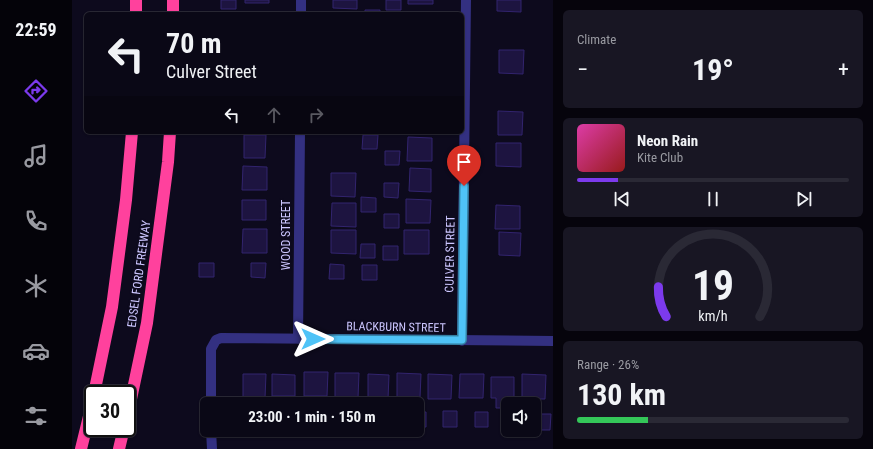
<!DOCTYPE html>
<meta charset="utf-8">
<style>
body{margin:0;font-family:"Roboto Condensed",sans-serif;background:#181623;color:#f1f3f6;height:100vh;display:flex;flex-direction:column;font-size:15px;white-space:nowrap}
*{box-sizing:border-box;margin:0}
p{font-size:13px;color:#999aa1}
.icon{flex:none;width:22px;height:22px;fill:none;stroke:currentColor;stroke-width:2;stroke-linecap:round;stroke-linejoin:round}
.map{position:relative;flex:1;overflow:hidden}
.side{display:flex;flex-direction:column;gap:10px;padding:10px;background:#06040c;width:320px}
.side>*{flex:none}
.hud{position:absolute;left:12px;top:12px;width:380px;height:122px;border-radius:6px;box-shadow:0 1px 3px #0004,0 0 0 1px #2a2935;background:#0a0816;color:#f1f3f6;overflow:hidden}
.tools{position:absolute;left:429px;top:397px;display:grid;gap:8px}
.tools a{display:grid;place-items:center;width:40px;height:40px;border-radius:6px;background:#0a0816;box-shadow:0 1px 3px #0004,0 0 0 1px #2a2935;font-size:20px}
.speed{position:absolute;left:12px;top:385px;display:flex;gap:8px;font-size:20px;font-weight:700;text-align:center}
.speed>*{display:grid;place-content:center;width:52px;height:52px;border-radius:50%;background:#0a0816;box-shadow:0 1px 3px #0004,0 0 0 1px #2a2935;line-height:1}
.speed .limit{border:2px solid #111;border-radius:6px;background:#fff;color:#111}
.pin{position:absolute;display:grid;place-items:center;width:34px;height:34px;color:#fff;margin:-41px -17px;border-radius:50% 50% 50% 0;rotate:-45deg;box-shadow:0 0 4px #0007}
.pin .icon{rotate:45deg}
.me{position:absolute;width:44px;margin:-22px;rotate:90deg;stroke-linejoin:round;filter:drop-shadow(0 0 3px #0008)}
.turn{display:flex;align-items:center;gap:14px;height:84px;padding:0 16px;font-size:18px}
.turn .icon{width:52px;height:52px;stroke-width:2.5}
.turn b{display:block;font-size:28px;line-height:34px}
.lanes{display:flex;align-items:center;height:38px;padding:0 16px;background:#0003;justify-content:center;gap:20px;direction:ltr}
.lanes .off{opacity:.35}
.big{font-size:30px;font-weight:700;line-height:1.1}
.side .widget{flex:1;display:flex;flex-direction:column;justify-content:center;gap:6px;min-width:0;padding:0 14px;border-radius:6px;background:#181623}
.side .dial{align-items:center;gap:0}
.dial svg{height:104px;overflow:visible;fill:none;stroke:#2a2935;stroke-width:7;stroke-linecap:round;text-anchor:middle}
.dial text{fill:#f1f3f6;stroke:none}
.song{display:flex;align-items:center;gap:12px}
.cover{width:48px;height:48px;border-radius:6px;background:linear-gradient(135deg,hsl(320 70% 55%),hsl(0 70% 35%))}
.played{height:4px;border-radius:2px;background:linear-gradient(90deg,#7c3aed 15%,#2a2935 15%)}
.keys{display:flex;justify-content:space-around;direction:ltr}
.heat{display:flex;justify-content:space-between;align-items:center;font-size:22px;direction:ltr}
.charge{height:6px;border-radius:3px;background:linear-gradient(90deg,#34c759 26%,#2a2935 0)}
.trip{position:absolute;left:128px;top:397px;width:224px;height:40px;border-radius:6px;background:#0a0816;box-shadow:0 1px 3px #0004,0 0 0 1px #2a2935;font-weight:700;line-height:40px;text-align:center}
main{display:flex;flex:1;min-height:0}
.menu{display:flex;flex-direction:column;width:72px;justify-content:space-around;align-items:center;background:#040309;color:#999aa1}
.menu .icon{width:28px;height:28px}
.menu .on{color:#7c3aed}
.menu b{font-size:18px;color:#f1f3f6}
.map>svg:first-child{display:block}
.building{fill:#1d1440;stroke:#32246e}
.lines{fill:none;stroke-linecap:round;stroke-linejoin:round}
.street{stroke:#333081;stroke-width:10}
.highway{stroke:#ff419d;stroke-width:12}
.route-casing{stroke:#337fa1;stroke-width:10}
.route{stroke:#4fc3f7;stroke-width:7}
.labels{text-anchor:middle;stroke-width:4;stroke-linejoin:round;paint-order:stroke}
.street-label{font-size:12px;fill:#ccc6ff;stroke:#0d0a1d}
</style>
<main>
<nav class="menu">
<b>22:59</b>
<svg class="icon on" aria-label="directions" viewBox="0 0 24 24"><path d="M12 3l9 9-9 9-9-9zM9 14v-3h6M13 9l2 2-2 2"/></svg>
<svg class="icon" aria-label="music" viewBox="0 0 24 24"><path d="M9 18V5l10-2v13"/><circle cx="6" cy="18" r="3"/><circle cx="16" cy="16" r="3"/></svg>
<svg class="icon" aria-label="phone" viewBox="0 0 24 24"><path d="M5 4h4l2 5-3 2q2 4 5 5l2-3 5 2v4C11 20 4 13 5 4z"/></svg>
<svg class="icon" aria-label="climate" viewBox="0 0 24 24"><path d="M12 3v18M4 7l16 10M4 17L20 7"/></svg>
<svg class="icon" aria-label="car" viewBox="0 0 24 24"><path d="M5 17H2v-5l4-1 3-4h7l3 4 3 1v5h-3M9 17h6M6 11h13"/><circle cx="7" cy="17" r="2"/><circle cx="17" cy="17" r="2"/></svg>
<svg class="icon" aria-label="filters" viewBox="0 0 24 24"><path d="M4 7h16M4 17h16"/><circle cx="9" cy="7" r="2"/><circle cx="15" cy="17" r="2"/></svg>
</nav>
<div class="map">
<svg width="481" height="449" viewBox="0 0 481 449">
<rect width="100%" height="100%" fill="#0d0a1d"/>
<path class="building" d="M149 0H164V9H149Z
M173 0H197V3H173Z
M261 0H285V9L261 8Z
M314 0H329V10H314Z
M336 0H361V4H336Z
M425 0H449V12L425 11Z
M293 10H308V14H293Z
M172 12H196V14H172Z
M427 50H452L451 74 427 73Z
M426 111 451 112 450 135H426Z
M172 135H194L193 158H172Z
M291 135H306L305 149H290Z
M336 137 360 138V161H335Z
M424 143H449V167L424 166Z
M313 151H328L327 165H313Z
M171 166 195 167V190H170Z
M338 168 359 169V192L337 191Z
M259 173H284L283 197 259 196Z
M312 183H327L326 198 312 197Z
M289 197 304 198V212H289Z
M334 199 359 200 358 223H334Z
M170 200H194V220H170Z
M260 203H284V227L259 226Z
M424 205 448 206V229H423Z
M312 214H327V228H312Z
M171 229H195V253H170Z
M259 230H284V254L259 253Z
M332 230H357V254H332Z
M427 232 449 233 448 256 427 255Z
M289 244H303V258H288Z
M311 246H326V260H311Z
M127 263H142V277H127Z
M179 263H194L193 278 179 277Z
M258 264 272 265V279H257Z
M290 265H305V280H290Z
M232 372H256L255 396H232Z
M263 373H287L286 398 263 397Z
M325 373 349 374 348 398H325Z
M171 374H194L193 398H171Z
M200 374 223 375V396H200Z
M296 374 317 375 316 399H296Z
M356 374 380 375 379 399H356Z
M388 374H412L411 398H387Z
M450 374 474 375 473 399H450Z
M419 377H442V399H437L436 408H424V398H419Z
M371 411H385V427H371Z
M345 412H354V427H345Z
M403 412H416V427H403Z
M433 414H436V429H433Z
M462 414H479L478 430H462Z"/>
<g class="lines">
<path class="street" d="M229 14V0
M226 339 228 132
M390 341 394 0
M139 404V349L144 340 149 338 481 341
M139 430 140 449"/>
<path class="highway" d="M64 14V0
M101 14V0
M22 394 40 307 54 200 60 132
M55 418 75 323 96 162 98 132
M9 449 21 400
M47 449 52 428"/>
</g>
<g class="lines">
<g class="route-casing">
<path id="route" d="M241 339 390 340 392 186"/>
</g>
<use href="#route" class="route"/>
</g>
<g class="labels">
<g class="street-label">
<text transform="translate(214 235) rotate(-90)" y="4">WOOD STREET</text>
<text transform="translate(378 254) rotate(-89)" y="4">CULVER STREET</text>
<text transform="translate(67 274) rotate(-82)" y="4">EDSEL FORD FREEWAY</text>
<text transform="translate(324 327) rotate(1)" y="4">BLACKBURN STREET</text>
</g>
</g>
</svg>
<div class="tools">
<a><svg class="icon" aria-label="sound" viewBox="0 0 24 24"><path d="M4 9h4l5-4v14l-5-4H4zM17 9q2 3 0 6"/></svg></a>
</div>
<div class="speed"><div class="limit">30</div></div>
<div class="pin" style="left:392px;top:186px;background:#d93025"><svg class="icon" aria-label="arrive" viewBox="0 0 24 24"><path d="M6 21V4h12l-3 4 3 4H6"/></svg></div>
<svg class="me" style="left:241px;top:339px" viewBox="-20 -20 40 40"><path d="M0-17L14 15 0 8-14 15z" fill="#4fc3f7" stroke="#fff" stroke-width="4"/></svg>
<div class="trip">23:00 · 1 min · 150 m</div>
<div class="hud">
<div class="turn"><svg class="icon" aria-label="left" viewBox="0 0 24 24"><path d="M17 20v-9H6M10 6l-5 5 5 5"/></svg><div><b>70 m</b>Culver Street</div></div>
<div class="lanes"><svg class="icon" aria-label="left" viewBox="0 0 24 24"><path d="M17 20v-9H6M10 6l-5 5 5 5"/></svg><svg class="icon off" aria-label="ahead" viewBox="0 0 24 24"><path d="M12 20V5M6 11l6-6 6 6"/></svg><svg class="icon off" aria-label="right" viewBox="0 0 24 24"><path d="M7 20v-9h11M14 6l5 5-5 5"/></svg></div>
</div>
</div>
<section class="side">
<div class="widget"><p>Climate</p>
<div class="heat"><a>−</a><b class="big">19°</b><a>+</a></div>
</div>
<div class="widget">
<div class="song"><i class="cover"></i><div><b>Neon Rain</b><p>Kite Club</p></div></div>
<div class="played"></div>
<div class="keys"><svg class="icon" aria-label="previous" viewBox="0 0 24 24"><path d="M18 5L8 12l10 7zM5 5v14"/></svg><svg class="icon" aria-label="pause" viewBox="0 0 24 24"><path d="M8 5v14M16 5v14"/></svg><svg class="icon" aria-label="next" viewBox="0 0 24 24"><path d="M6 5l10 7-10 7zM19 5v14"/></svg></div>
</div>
<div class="widget dial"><svg viewBox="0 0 100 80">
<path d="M14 69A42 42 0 1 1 86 69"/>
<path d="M14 69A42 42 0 0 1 8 46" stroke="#7c3aed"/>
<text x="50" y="56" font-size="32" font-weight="700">19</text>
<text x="50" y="72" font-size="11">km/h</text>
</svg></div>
<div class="widget"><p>Range · 26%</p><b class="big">130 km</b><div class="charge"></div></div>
</section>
</main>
